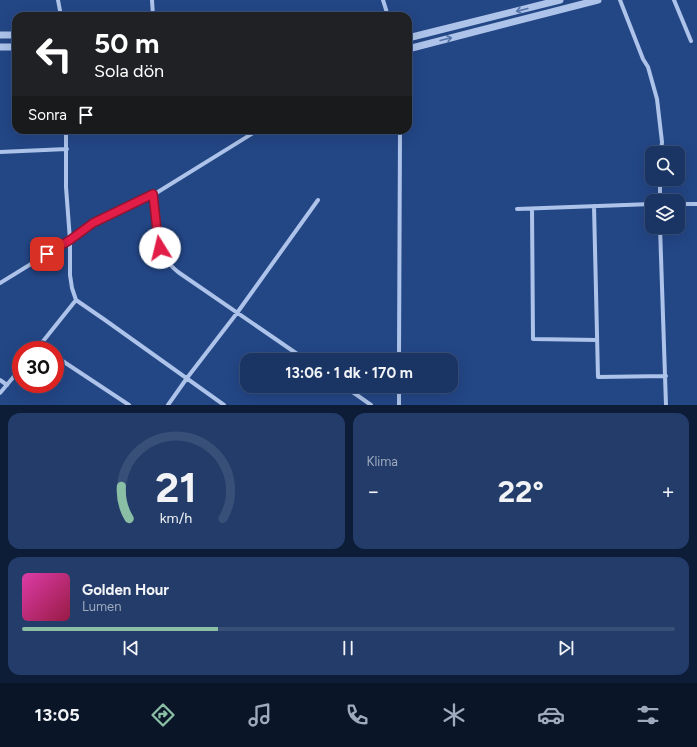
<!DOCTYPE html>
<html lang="tr">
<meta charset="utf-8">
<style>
body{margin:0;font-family:Figtree,sans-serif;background:#233c6a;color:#f1f3f6;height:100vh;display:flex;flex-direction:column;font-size:15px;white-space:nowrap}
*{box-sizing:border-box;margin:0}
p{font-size:13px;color:#9faabf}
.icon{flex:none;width:22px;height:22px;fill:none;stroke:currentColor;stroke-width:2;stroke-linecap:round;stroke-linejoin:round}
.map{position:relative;height:405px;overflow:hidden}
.details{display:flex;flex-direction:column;gap:8px;padding:8px;background:#0e1d37;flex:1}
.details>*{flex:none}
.banner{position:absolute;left:12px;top:12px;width:400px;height:122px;border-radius:12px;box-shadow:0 4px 16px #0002,0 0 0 1px #384f78;background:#202124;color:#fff;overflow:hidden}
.buttons{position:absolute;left:645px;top:146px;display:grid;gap:8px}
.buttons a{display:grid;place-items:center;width:40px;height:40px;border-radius:8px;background:#1a3464;box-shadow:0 4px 16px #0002,0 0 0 1px #384f78;font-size:20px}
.speed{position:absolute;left:12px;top:341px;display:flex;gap:8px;font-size:20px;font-weight:700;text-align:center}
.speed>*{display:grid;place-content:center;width:52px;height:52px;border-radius:50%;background:#1a3464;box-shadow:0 4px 16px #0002,0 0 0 1px #384f78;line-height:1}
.speed .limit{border:6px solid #d22;background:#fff;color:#111}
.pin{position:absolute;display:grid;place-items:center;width:34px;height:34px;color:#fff;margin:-17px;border-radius:8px;box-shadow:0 2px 6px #0006}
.me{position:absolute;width:44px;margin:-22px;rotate:351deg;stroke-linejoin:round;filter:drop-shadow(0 0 3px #0008)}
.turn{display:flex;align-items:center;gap:14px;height:84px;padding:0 16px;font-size:18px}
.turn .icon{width:52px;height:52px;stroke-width:2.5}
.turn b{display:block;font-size:28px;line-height:34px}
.then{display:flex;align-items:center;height:38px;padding:0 16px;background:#0003;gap:8px;font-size:15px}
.big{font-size:30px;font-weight:700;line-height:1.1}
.details .card{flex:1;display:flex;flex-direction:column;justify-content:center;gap:6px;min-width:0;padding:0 14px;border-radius:12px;background:#233c6a}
.details .dial{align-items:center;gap:0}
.dial svg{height:104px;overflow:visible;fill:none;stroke:#384f78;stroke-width:7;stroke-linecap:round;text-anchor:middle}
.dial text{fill:#f1f3f6;stroke:none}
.song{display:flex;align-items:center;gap:12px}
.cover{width:48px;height:48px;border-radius:6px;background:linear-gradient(135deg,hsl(320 70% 55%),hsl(340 70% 35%))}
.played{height:4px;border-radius:2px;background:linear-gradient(90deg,#8abfa5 30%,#384f78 30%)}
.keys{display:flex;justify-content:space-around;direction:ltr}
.heat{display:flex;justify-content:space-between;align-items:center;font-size:22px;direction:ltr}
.details .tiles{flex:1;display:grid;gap:8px;grid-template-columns:1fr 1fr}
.card:last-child{grid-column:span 2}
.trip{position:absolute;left:240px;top:353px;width:218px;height:40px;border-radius:12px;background:#1a3464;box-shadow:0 4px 16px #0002,0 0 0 1px #384f78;font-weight:700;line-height:40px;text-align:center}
.tabs{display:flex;height:64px;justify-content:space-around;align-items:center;background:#0a1528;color:#9faabf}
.tabs .icon{width:28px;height:28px}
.tabs .selected{color:#8abfa5}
.tabs b{font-size:18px;color:#f1f3f6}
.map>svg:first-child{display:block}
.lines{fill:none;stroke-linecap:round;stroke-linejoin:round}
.minor{stroke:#adc3e9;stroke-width:4}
.tertiary{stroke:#adc3e9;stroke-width:7}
.oneway{stroke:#5372a8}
.route-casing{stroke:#92132f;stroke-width:10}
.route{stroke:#e11d48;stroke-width:7}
</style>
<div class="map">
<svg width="697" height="405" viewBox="0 0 697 405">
<rect width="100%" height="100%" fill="#234685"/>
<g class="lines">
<path class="minor" d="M58 0 61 16
M152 0 153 16
M383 0 388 16
M620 0 643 59 648 67 657 99 662 142 661 153
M674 0 691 41
M66 130V187L70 240V275L72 288 76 300 105 320 224 405
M0 152 67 149
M153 195C156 224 153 252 178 272L306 360
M660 201V179
M678 204H697
M594 206 598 377 666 376
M517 209 652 204
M532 209 533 339 597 340
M660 227 666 405
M0 283 70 240 93 223 153 195 258 130
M39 345 46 350
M36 350 76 300
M55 356 129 405
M399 360 400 130
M0 380 7 385
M344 386 371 405
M0 393 21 368
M168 405 187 378 237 313 318 200
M399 405V386"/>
<path class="tertiary" d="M0 35H16
M408 38 560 0
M0 47H16
M408 49 598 0"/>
</g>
<defs><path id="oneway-shaft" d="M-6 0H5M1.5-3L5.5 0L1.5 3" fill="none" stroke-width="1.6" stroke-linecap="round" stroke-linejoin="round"/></defs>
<g class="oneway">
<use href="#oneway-shaft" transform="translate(522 10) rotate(166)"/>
<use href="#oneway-shaft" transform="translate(446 39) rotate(-14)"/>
</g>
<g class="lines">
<g class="route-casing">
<path id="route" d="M47 254 70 240 93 223 153 194 158 240 160 248"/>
</g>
<use href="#route" class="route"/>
</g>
</svg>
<div class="buttons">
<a><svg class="icon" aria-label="search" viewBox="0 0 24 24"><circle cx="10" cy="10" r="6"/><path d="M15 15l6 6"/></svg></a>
<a><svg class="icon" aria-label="layers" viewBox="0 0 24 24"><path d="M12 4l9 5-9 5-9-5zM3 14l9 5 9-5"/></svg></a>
</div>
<div class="speed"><div class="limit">30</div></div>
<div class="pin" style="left:47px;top:254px;background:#d93025"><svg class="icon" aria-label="arrive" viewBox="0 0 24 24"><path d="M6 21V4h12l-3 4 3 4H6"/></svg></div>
<svg class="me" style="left:160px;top:248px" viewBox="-20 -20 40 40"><circle r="19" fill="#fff"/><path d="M0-13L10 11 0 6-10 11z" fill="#e11d48"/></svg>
<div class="trip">13:06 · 1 dk · 170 m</div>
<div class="banner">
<div class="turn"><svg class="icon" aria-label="left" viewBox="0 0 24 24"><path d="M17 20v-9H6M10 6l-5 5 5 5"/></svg><div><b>50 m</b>Sola dön</div></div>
<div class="then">Sonra<svg class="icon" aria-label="arrive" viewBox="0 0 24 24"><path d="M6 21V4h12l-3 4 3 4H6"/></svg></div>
</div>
</div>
<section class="details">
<div class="tiles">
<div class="card dial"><svg viewBox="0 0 100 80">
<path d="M14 69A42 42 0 1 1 86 69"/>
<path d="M14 69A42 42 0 0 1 8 44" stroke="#8abfa5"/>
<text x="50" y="56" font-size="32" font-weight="700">21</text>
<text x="50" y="72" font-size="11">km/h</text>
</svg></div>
<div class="card"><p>Klima</p>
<div class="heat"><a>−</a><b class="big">22°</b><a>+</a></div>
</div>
<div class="card">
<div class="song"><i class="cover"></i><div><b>Golden Hour</b><p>Lumen</p></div></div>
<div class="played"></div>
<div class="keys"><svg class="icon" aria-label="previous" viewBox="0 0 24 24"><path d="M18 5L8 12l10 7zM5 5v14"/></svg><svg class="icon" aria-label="pause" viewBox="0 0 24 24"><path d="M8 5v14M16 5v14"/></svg><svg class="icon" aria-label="next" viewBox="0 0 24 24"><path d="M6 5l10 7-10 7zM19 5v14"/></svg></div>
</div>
</div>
</section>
<nav class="tabs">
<b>13:05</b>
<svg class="icon selected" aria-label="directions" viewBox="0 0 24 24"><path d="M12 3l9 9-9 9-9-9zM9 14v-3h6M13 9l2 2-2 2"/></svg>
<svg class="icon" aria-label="music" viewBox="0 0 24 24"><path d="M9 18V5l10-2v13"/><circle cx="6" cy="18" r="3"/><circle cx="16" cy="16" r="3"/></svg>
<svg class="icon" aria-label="phone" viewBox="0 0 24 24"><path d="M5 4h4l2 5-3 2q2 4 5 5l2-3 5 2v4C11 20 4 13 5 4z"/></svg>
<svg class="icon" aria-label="climate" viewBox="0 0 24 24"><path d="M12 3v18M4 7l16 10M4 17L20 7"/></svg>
<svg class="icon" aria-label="car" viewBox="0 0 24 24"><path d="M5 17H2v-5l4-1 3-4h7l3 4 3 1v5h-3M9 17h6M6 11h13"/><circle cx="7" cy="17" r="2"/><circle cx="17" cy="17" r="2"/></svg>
<svg class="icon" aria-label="filters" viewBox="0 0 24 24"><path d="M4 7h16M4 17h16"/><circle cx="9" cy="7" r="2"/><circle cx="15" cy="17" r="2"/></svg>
</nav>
